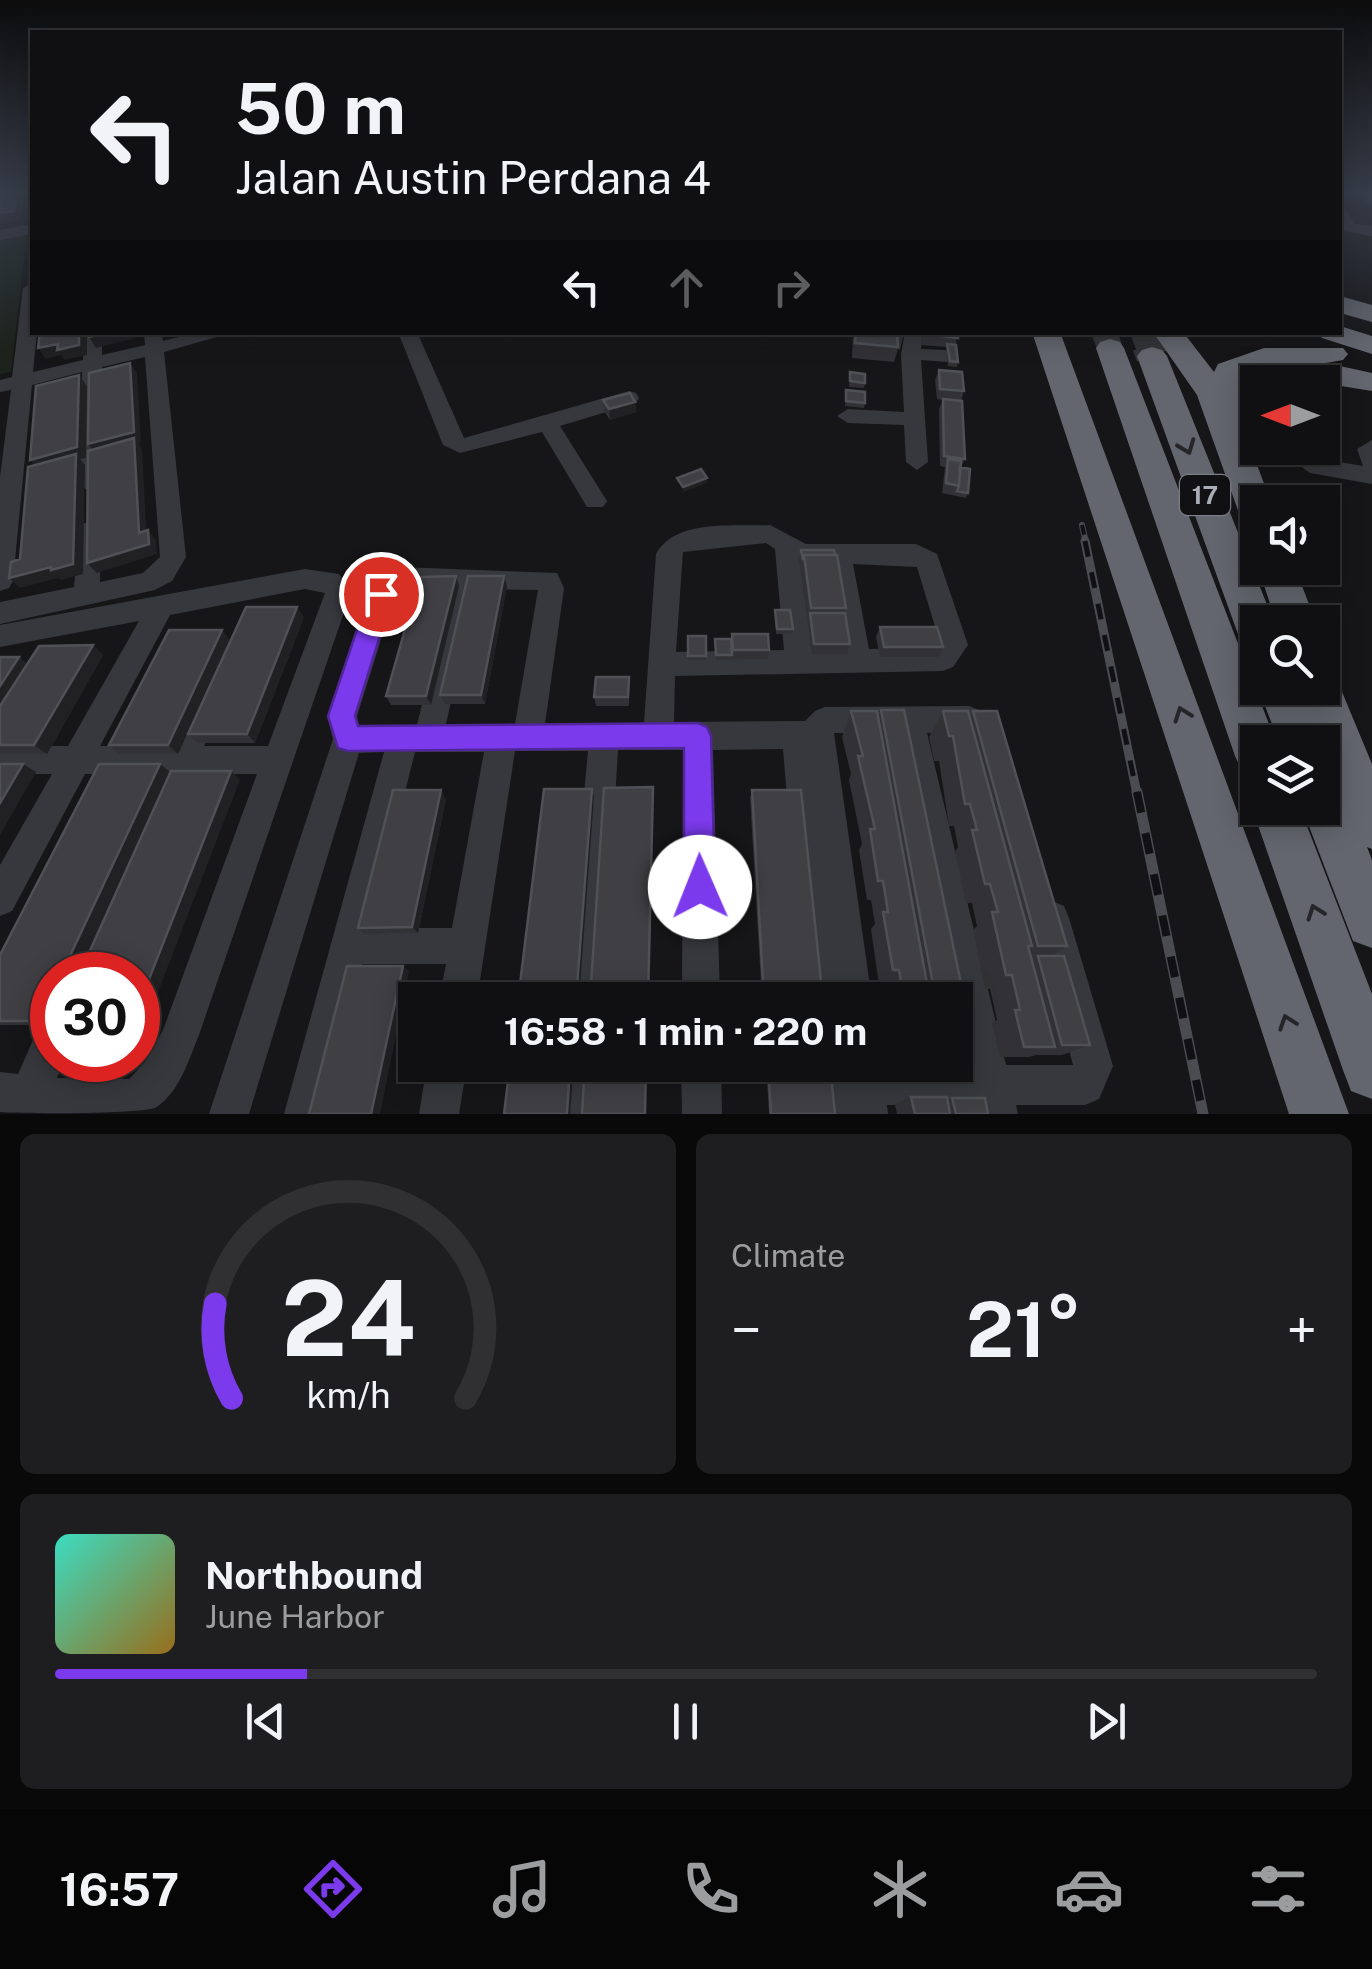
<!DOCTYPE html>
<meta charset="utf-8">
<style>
body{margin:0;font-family:"Public Sans",sans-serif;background:#1e1e20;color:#f1f3f6;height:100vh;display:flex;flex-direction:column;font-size:38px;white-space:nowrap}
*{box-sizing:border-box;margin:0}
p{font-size:32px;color:#9c9d9f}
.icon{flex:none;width:55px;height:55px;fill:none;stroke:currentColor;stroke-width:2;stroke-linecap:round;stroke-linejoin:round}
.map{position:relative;height:1114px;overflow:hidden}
.side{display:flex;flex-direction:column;gap:20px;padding:20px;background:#09090a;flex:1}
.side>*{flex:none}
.banner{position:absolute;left:30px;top:30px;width:1312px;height:305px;border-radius:0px;box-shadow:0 5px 25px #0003,0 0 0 2px #303032;background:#101012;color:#f1f3f6;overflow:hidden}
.needle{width:65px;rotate:270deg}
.buttons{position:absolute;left:1240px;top:365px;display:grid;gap:20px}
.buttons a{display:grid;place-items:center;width:100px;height:100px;border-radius:0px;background:#101012;box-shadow:0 5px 25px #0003,0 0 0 2px #303032;font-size:50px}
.speed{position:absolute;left:30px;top:952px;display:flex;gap:20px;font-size:50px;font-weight:700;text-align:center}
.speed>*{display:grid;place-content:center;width:130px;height:130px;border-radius:50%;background:#101012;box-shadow:0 5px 25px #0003,0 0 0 2px #303032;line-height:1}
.speed .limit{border:15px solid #d22;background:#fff;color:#111}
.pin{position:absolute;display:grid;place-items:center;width:85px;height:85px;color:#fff;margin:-42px;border:5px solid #fff;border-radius:50%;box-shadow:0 2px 10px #0007}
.me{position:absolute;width:110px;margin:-55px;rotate:359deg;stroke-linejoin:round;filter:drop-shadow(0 0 8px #0008)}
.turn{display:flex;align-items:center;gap:35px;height:210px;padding:0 40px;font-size:45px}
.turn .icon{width:130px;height:130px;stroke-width:2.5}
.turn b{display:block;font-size:70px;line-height:85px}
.lanes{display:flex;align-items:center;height:95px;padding:0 40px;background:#0003;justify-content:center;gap:50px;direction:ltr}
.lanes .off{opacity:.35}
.big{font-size:75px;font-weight:700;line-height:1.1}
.side .tile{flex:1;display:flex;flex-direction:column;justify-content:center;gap:15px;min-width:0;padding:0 35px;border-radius:15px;background:#1e1e20}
.side .dial{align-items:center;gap:0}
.dial svg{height:260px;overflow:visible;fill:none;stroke:#303032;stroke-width:7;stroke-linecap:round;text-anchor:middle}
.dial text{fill:#f1f3f6;stroke:none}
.song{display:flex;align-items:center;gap:30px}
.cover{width:120px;height:120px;border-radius:15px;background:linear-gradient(135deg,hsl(170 70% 55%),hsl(40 70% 35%))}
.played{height:10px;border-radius:5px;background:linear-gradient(90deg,#7c3aed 20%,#303032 20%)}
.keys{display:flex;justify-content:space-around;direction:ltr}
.heat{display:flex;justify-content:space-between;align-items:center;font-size:55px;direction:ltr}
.side .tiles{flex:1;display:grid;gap:20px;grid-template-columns:1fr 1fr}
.tile:last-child{grid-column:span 2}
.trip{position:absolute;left:398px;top:982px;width:575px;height:100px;border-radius:0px;background:#101012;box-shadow:0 5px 25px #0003,0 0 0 2px #303032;font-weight:700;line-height:100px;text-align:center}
.menu{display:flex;height:160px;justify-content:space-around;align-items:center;background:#060607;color:#9c9d9f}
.menu .icon{width:70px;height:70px}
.menu .selected{color:#7c3aed}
.menu b{font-size:45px;color:#f1f3f6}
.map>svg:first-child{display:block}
.green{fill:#1c231d}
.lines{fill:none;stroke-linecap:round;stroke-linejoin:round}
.highway-tunnel-far1{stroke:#333438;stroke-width:25;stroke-dasharray:25 12;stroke-linecap:butt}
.highway-tunnel{stroke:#333438;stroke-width:32;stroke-dasharray:32 16;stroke-linecap:butt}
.minor{fill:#37383d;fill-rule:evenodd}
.highway{fill:#63666e;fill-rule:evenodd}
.rail-far2-casing{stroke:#4a4c52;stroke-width:6}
.rail-far1-casing{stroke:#4a4c52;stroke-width:9}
.rail-casing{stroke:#4a4c52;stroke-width:11}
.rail-far2{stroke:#111113;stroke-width:4;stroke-dasharray:10;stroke-linecap:butt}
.rail-far1{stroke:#111113;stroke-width:5;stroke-dasharray:16;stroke-linecap:butt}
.rail{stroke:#111113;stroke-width:8;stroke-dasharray:21;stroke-linecap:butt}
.wall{fill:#323236}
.shaded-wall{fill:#212124}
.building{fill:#3f3f44;stroke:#4f5156;stroke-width:2.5}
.oneway{stroke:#26262a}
.route{fill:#7c3aed;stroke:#51269a;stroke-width:2.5}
.labels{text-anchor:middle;stroke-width:10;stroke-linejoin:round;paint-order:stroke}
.shield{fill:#111113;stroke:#7b7e86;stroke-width:2.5}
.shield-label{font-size:25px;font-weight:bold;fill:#a8adb8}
</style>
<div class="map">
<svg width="1372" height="1114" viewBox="0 0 1372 1114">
<rect width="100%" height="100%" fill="#161618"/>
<path class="green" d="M27 233 11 372 0 374V238Z"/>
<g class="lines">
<path class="highway-tunnel-far1" d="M1104 332 1110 348
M1143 332 1149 348"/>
<path class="highway-tunnel" d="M1148 345 1152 356"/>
<path class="minor" d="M1362 194H1372V205L1367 203Z
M1340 206 1345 208 1355 224 1372 226V236L1343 231Z
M32 224V234L0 240V230Z
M32 283V332H37L33 372 83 360 84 332H102V355L145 345 144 332H162L163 341 199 332H234L164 352 186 557 172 581 155 590 0 624V602L74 587 80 523H98L101 529 100 582 143 573 160 557 145 357 102 367 101 484 90 492 79 484 82 372 32 385 13 581 9 588 0 591V477L11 390 0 392V380L12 377 23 288Z
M398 332H417L464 438 629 391 636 393 639 398 636 403 560 426 607 501 603 507H587L542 432 460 453 443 445Z
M905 332H923L921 349 947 350 957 356 947 362 921 360 928 462 917 470 906 462 904 425 848 423 837 416 848 409 904 412 901 354Z
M1372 440V484L1310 473 1299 465 1310 457 1363 466 1357 449Z
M770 525 806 544H916L937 554 968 645 953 667 943 671 675 676 674 722 805 721 815 711 825 707 969 706 979 710 984 719 979 728 969 732 927 733 1006 1065H1073L1035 918 1040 906 1052 901 1064 906 1069 918 1113 1066 1099 1099 1085 1105H1016L1018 1114H978L976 1105H887L888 1114H814L810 1065H967L897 733H834L872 1000H804L783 749 713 750 720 1000H682L683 750H618L603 1000H565L588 751H515L477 1000H439L446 964H362L324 1114H284L384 752 359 753 249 1114H209L333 739 327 716 377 576 400 567 557 573 564 588 545 724 644 723 656 554C676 518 734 527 770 525ZM766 543 775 549 784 650 676 652 683 552ZM802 564H828L841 649 812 650ZM853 564 917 567 940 643 935 648 869 649ZM402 587 450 588 417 725H359L357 716 397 589ZM476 589 538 590 515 724H446ZM415 752H484L452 928H371Z
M305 569 339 574 351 592 199 1035C189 1059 179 1094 155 1108 132 1114 31 1114 0 1112V1072L18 1074 38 1029 52 1024V1060H64L57 1078 129 1079 146 1061 163 1030 257 774H191L174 813 163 817 152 813 147 802 160 774H85L12 911 0 916V865L52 774H0V746H68L139 621 0 647V625ZM305 589 325 593 268 746H204L221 707 216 698 206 694 196 698 173 746H100L170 615Z
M427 1065H467L459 1114H419Z
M559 1065H599L595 1114H555Z
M681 1065H721L722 1114H682Z"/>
<path class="highway" d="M1340 296 1372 305V322L1340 313Z
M1340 326 1372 336V354L1322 338 1318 332H1340Z
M1032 332H1060L1349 1114H1289Z
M1153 332H1183L1214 372 1218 364 1264 348H1343L1348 354 1343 360 1326 363 1372 373V391L1285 377 1281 371 1285 365 1268 366 1243 375 1240 390 1247 379 1258 377 1271 382H1258V444L1248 441 1271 502H1258V529L1245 525 1240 516 1197 395Z
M1110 339 1120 342 1124 348 1276 742H1258V777L1242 771 1235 756 1096 348 1100 342Z
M1152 347 1162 350 1167 356 1274 622H1258V651L1244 646 1238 634 1137 356 1142 350Z
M1258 567 1295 568 1316 622H1276Z
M1322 670 1335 675 1372 764V849L1367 847 1372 860V948L1353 941 1302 808H1322V775L1331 779 1322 742H1279L1258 688H1322Z
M1258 795V808H1300L1372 994V1099L1351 1091 1343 1070 1252 808Z"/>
<g class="rail-far2-casing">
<path id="rail-far2" d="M1082 525 1086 543"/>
</g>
<g class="rail-far1-casing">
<path id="rail-far1" d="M1085 541 1137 794"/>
</g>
<g class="rail-casing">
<path id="rail" d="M1137 792 1203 1114"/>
</g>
<use href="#rail-far2" class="rail-far2"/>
<use href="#rail-far1" class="rail-far1"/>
<use href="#rail" class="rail"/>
</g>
<path class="wall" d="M853 332H904L900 350 898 349 894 362 852 358Z
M921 332H957L956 345 958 362 957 367 948 366 946 347 921 345Z
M939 370 964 391 961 401 965 459 961 467 968 493 966 498 942 493 945 467 940 466 939 409 943 400 937 399 935 380Z
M850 372 865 383 864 388 849 387Z
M846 390 865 403 864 408 845 406Z
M603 400 635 402 636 412 610 420 604 411Z
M801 550 846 608 845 613 850 644 847 654H812L799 560Z
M459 586 431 705H391L386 696Z
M507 586 485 704H445L440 695Z
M775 610 793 629 792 634H776Z
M304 617 255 743H198L188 734Z
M880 627 943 647 938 657H880L876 637Z
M688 636H706V660H688Z
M715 639 769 650 768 659 716 660Z
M230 640 178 754H120L109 745Z
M103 655 47 754H0V657H19L27 664Z
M629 677V706H596L594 697Z
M881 710 973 1041 955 1051V1000H887L885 985H879L871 929 875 924 871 900H867L859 850 862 844 849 780 851 774 842 737 851 711 878 717Z
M943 711 970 717 973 711 1067 946 1051 956 1090 1045 1062 1055H1036L1029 1057H1000L992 1023 997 1020 990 989H985L973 930 977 926 972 903H966L955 852 958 847 954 826H949L939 761H934L929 737Z
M170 772 78 975H52V1025H0V955Z
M752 790 823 1000H762L750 798Z
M446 799 418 933 365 934 358 928Z
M766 1065H830L835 1114H769Z
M911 1097 947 1100 952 1098 988 1114H897L895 1104Z"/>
<path class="shaded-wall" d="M17 194H25L21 220 0 224V213Z
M79 332H87V355L65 360 61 355 46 359 38 348Z
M109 332H135V338L96 348 89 337Z
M130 363 137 373 141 442 138 443 142 449 147 544 139 533 96 455 88 444Z
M79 375 87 386 86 458 80 459 85 465 83 574 61 580 58 578 20 588 9 578 76 460 39 470 30 460Z
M635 402 636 412 610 420 609 409Z
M707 478V483L683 492V487Z
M148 530 156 541 157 554 97 573 87 563Z
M456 576 459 586 431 705 426 696Z
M504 576 507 586 485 704 481 695Z
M297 607 304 617 255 743 247 734Z
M222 630 230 640 178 754 168 745Z
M93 645 103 655 47 754 34 745Z
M19 657 31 667 0 715V686Z
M23 764 36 772 0 835V803Z
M160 764 170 772 78 975H61Z
M231 771 240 780 141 1036 138 1035V1007Z
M653 787 649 1000H648Z
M592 789 594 797 579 1000H576Z
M441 790 446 799 418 933 412 927Z
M403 966 409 971 380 1114H371Z
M52 993V1024L40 1021Z
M570 1065H574L570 1114H567Z"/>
<path class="building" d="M0 194H17L14 211 0 213Z
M40 332H79V345L57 350 58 344 38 348Z
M89 332H109L89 337Z
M856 332H904V334H897L898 347 855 343Z
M924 332H957L958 338 924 334Z
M947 344 956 345 958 362 950 361Z
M130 363 134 432 88 444 89 373Z
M939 370 962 372 964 391 940 389Z
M850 372 865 374V383L850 381Z
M79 375 77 447 30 460 36 386Z
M846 390 865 392V403L846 401Z
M630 393 635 402 609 409 603 400Z
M943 399 962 401 965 459 944 456Z
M134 438 139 533 148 530 149 544 87 563 88 451Z
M76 454 73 564 51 570V567L9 578 11 562 20 559 28 467Z
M948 459 961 461 959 486 946 483Z
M960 467 970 469 968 493 957 491 959 486Z
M701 469 707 478 683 487 677 478Z
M801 550H834L835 555H804L803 560Z
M804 555H837L846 608H811Z
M456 576 426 696H386L420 577Z
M468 576H504L481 695H440Z
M246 607H297L247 734H188Z
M775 610H790L793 629H777Z
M810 613H845L850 644H814Z
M880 627H937L943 647H884Z
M169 630H222L168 745H109Z
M732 634H768L769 650H733Z
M688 636H706V656H688Z
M715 639H731L732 655H716Z
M93 645 34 745H0V706L39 646Z
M0 657H19L0 686Z
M596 677H629L628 697H594Z
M881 710H904L973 1041H955V1000H936Z
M851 711H877L930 1000H904L899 970H893L883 912H888L883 881H878L870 829H875L858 756H863Z
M943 711H968L1032 946H1028L1055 1047H1024L1015 1010H1020L1012 975H1006L992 912H998L990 884H985L972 830H977L970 804H965L953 736H949Z
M973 711H997L1067 946H1038Z
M0 764H23L0 803Z
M99 764H160L61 975H52V993L40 1021H0V955Z
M171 771H231L138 1007V975H79Z
M653 787 648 1000H590L604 788Z
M544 789H592L576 1000H518Z
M393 790H441L412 927 358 928Z
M752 790H801L823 1000H764Z
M1038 956H1064L1090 1045H1062Z
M347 966H403L371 1114H309Z
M510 1065H570L567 1114H504Z
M585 1065H646L645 1114H582Z
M768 1065H830L835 1114H771Z
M911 1097H947L950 1114H915Z
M952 1098H985L988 1114H956Z"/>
<defs><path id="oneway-chevron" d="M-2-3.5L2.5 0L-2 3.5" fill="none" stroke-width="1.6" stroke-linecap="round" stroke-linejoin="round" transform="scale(2.5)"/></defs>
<g class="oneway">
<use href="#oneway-chevron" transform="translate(1187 447) rotate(69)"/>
<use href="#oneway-chevron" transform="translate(1182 714) rotate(-110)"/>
<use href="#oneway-chevron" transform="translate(1315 912) rotate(-110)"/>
<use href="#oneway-chevron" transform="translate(1287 1022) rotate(-109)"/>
</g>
<linearGradient id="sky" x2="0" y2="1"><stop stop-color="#0c0c0d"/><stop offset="0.55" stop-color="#363c48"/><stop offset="1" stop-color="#363c48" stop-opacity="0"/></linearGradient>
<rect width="1372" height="350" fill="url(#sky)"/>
<path class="route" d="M381 584 390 587 393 594 355 716 358 726 698 723 707 727 711 736 715 887 710 898 700 902 689 898 684 887V748L348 751 338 748 328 716 369 594 373 587Z"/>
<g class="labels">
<rect class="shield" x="1180" y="475" width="50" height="40" rx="8"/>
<g class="shield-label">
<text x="1205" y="504">17</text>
</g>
</g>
</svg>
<div class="buttons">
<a><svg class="needle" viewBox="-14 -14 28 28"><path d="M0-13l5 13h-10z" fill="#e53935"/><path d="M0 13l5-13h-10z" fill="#9c9d9f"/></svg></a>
<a><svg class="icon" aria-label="sound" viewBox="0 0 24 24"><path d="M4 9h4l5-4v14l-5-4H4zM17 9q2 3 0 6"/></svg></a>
<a><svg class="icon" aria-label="search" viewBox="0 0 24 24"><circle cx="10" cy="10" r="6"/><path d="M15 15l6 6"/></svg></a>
<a><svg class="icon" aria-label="layers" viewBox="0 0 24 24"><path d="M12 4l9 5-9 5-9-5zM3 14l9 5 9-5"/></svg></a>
</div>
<div class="speed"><div class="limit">30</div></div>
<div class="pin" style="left:381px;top:594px;background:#d93025"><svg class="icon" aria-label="arrive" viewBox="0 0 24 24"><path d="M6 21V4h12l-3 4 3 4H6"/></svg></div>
<svg class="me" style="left:700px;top:887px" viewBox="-20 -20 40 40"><circle r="19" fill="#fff"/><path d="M0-13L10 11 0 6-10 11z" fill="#7c3aed"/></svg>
<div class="trip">16:58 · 1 min · 220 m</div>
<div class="banner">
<div class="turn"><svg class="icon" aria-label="left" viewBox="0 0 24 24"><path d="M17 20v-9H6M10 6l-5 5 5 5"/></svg><div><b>50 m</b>Jalan Austin Perdana 4</div></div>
<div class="lanes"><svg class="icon" aria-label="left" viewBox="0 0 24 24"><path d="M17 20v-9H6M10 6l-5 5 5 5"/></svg><svg class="icon off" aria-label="ahead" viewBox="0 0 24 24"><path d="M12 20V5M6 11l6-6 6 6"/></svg><svg class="icon off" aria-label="right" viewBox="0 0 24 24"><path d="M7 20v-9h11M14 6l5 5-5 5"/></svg></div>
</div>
</div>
<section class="side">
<div class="tiles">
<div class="tile dial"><svg viewBox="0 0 100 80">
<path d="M14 69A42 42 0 1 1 86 69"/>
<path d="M14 69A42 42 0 0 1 9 40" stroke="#7c3aed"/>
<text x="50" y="56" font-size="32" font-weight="700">24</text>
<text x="50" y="72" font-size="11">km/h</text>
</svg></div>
<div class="tile"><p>Climate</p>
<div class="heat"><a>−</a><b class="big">21°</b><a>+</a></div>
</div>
<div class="tile">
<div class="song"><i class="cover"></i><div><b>Northbound</b><p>June Harbor</p></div></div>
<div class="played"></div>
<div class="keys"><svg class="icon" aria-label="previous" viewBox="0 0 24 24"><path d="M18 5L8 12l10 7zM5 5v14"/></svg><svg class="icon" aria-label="pause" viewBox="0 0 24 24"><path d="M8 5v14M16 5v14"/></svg><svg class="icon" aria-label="next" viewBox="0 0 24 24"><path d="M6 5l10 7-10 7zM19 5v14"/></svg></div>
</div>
</div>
</section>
<nav class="menu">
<b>16:57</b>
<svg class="icon selected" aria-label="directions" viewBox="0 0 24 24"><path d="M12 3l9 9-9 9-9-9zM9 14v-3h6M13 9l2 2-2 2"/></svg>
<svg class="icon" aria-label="music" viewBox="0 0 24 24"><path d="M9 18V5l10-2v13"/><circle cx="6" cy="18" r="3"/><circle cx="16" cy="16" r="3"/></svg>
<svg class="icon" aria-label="phone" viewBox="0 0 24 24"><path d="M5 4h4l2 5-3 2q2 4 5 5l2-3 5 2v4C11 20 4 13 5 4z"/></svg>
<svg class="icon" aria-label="climate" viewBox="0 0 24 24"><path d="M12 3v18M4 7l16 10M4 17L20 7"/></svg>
<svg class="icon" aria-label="car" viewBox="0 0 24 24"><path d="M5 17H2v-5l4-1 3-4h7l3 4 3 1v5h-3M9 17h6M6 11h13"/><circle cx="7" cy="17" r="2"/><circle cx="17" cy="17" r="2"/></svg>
<svg class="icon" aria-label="filters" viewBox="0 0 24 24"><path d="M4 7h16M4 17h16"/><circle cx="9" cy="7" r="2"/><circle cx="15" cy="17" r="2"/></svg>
</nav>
